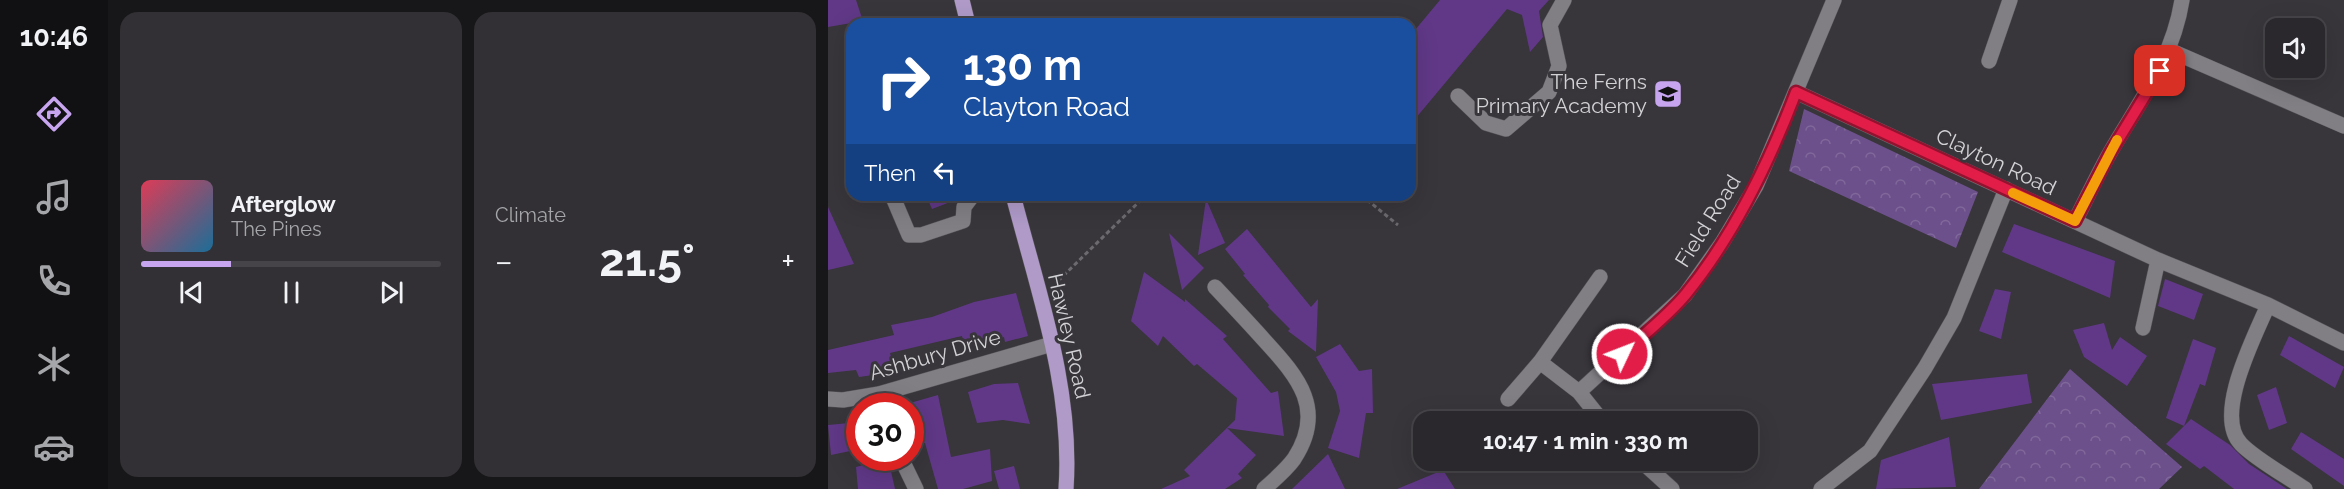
<!DOCTYPE html>
<meta charset="utf-8">
<style>
body{margin:0;font-family:Raleway,sans-serif;background:#323034;color:#f1f3f6;height:100vh;display:flex;flex-direction:column;font-size:22px;white-space:nowrap}
*{box-sizing:border-box;margin:0}
p{font-size:20px;color:#a5a6a9}
.icon{flex:none;width:33px;height:33px;fill:none;stroke:currentColor;stroke-width:2;stroke-linecap:round;stroke-linejoin:round}
.map{position:relative;flex:1;overflow:hidden}
.details{display:flex;flex-direction:column;gap:12px;padding:12px;background:#171618;width:720px}
.details>*{flex:none}
.guide{position:absolute;left:18px;top:18px;width:570px;height:183px;border-radius:18px;box-shadow:0 6px 24px #0002,0 0 0 2px #464448;background:#1a4fa0;color:#fff;overflow:hidden}
.fabs{position:absolute;left:1437px;top:18px;display:grid;gap:12px}
.fabs a{display:grid;place-items:center;width:60px;height:60px;border-radius:12px;background:#2a282c;box-shadow:0 6px 24px #0002,0 0 0 2px #464448;font-size:30px}
.speed{position:absolute;left:18px;top:393px;display:flex;gap:12px;font-size:30px;font-weight:700;text-align:center}
.speed>*{display:grid;place-content:center;width:78px;height:78px;border-radius:50%;background:#2a282c;box-shadow:0 6px 24px #0002,0 0 0 2px #464448;line-height:1}
.speed .limit{border:9px solid #d22;background:#fff;color:#111}
.pin{position:absolute;display:grid;place-items:center;width:51px;height:51px;color:#fff;margin:-26px;border-radius:12px;box-shadow:0 3px 9px #0006}
.me{position:absolute;width:66px;margin:-33px;rotate:47deg;stroke-linejoin:round;filter:drop-shadow(0 0 4px #0008)}
.turn{display:flex;align-items:center;gap:21px;height:126px;padding:0 18px;font-size:27px}
.turn .icon{width:78px;height:78px;stroke-width:2.5}
.turn b{display:block;font-size:42px;line-height:51px}
.then{display:flex;align-items:center;height:57px;padding:0 18px;background:#0003;gap:12px;font-size:22px}
.big{font-size:45px;font-weight:700;line-height:1.1}
.details .card{flex:1;display:flex;flex-direction:column;justify-content:center;gap:9px;min-width:0;padding:0 21px;border-radius:18px;background:#323034}
.song{display:flex;align-items:center;gap:18px}
.cover{width:72px;height:72px;border-radius:9px;background:linear-gradient(135deg,hsl(350 70% 55%),hsl(200 70% 35%))}
.played{height:6px;border-radius:3px;background:linear-gradient(90deg,#c7a6ef 30%,#464448 30%)}
.keys{display:flex;justify-content:space-around;direction:ltr}
.heat{display:flex;justify-content:space-between;align-items:center;font-size:33px;direction:ltr}
.details .tiles{flex:1;display:grid;gap:12px;grid-template-columns:repeat(2,1fr)}
.trip{position:absolute;left:585px;top:411px;width:345px;height:60px;border-radius:18px;background:#2a282c;box-shadow:0 6px 24px #0002,0 0 0 2px #464448;font-weight:700;line-height:60px;text-align:center}
main{display:flex;flex:1;min-height:0}
.dock{display:flex;flex-direction:column;width:108px;justify-content:space-around;align-items:center;background:#111012;color:#a5a6a9}
.dock .icon{width:42px;height:42px}
.dock .current{color:#c7a6ef}
.dock b{font-size:27px;color:#f1f3f6}
.map>svg:first-child{display:block}
.park{fill:url(#park-crowns)}
.building{fill:#603887}
.lines{fill:none;stroke-linecap:round;stroke-linejoin:round}
.minor-casing{stroke:#555357;stroke-width:16}
.major-casing{stroke:#555357;stroke-width:16}
.path{stroke:#6c6a6f;stroke-width:3;stroke-dasharray:4.5 3;stroke-linecap:butt}
.minor{stroke:#817e84;stroke-width:15}
.major{stroke:#af9ac8;stroke-width:15}
.route-casing{stroke:#92132f;stroke-width:15}
.route{stroke:#e11d48;stroke-width:10}
.slow{stroke:#f59e0b;stroke-width:10}
.labels{text-anchor:middle;stroke-width:6;stroke-linejoin:round;paint-order:stroke}
.poi-label{font-size:21px;fill:#d2d1d4;stroke:#38353b;text-anchor:end}
.street-label{font-size:21px;fill:#d2d1d4;stroke:#38353b}
</style>
<main>
<nav class="dock">
<b>10:46</b>
<svg class="icon current" aria-label="directions" viewBox="0 0 24 24"><path d="M12 3l9 9-9 9-9-9zM9 14v-3h6M13 9l2 2-2 2"/></svg>
<svg class="icon" aria-label="music" viewBox="0 0 24 24"><path d="M9 18V5l10-2v13"/><circle cx="6" cy="18" r="3"/><circle cx="16" cy="16" r="3"/></svg>
<svg class="icon" aria-label="phone" viewBox="0 0 24 24"><path d="M5 4h4l2 5-3 2q2 4 5 5l2-3 5 2v4C11 20 4 13 5 4z"/></svg>
<svg class="icon" aria-label="climate" viewBox="0 0 24 24"><path d="M12 3v18M4 7l16 10M4 17L20 7"/></svg>
<svg class="icon" aria-label="car" viewBox="0 0 24 24"><path d="M5 17H2v-5l4-1 3-4h7l3 4 3 1v5h-3M9 17h6M6 11h13"/><circle cx="7" cy="17" r="2"/><circle cx="17" cy="17" r="2"/></svg>
</nav>
<section class="details">
<div class="tiles">
<div class="card">
<div class="song"><i class="cover"></i><div><b>Afterglow</b><p>The Pines</p></div></div>
<div class="played"></div>
<div class="keys"><svg class="icon" aria-label="previous" viewBox="0 0 24 24"><path d="M18 5L8 12l10 7zM5 5v14"/></svg><svg class="icon" aria-label="pause" viewBox="0 0 24 24"><path d="M8 5v14M16 5v14"/></svg><svg class="icon" aria-label="next" viewBox="0 0 24 24"><path d="M6 5l10 7-10 7zM19 5v14"/></svg></div>
</div>
<div class="card"><p>Climate</p>
<div class="heat"><a>−</a><b class="big">21.5°</b><a>+</a></div>
</div>
</div>
</section>
<div class="map">
<svg width="1516" height="489" viewBox="0 0 1516 489">
<defs>
<pattern id="park-crowns" width="20" height="18" patternUnits="userSpaceOnUse" patternTransform="scale(1.5)"><rect width="20" height="18" fill="#6c508b"/><path d="M2 6a3 3 0 1 1 6 0M12 15a3 3 0 1 1 6 0" fill="none" stroke="#80689a"/></pattern>
</defs>
<rect width="100%" height="100%" fill="#38353b"/>
<path class="park" d="M976 109 1150 192 1128 248 961 171Z
M1242 369 1354 467 1331 489H1151Z"/>
<path class="building" d="M0 0H28L35 21 0 27Z
M612 0H721L711 11 715 37 702 52 694 15 679 9 582 125V36Z
M98 195H133L130 199 104 209Z
M378 199 397 243 370 255Z
M0 207 26 264 0 270Z
M1186 224 1287 261 1282 298 1174 252Z
M419 229 483 307 490 299 488 352 460 331 462 329 440 307 441 305 415 275 417 274 397 249Z
M341 233 376 268 354 290Z
M316 272 357 302V299L399 336 395 339 443 393 450 391 456 436 399 428 428 455 410 474 414 478 397 489H333L362 476 356 470 407 420 409 398 369 364 366 366 335 336 330 346 303 321Z
M1337 279 1375 294 1366 320 1330 306Z
M1167 289 1183 292 1173 339 1151 331Z
M188 293 200 336 177 342 176 337 158 342 157 339 135 341 134 336 62 353 66 368 45 375 31 377 28 370 0 373V350L66 335 63 325 104 317 146 302Z
M1276 323 1284 350 1292 337 1319 356 1299 386 1256 357 1245 330Z
M1461 336 1516 367 1507 388 1452 355Z
M1365 339 1388 348 1377 386 1372 384 1356 426 1338 418Z
M512 344 531 371 544 369 545 413H538L531 458 500 448 512 411 508 392 488 357Z
M1199 374 1204 403 1113 420 1104 384Z
M190 383 202 424 175 420 149 423 140 392 166 384Z
M1448 387 1459 423 1441 430 1429 395Z
M110 395 123 457 162 449 164 481 135 489H110L97 443H94L82 403Z
M1363 419 1402 445 1421 464 1459 489H1406L1376 466 1372 469 1338 444Z
M32 422V449L3 455 0 425Z
M1473 432 1516 459V486L1463 449Z
M1121 437 1128 487 1048 489 1053 460Z
M500 454 517 489H464Z
M60 458 67 489H30L28 467Z
M186 466 192 489H171L166 471Z
M615 470 627 489H569Z"/>
<g class="lines">
<g class="minor-casing">
<path id="minor" d="M1341 50 1516 126
M1161 61 1182 0
M968 92 1330 260 1440 305 1516 343
M630 96 658 123 678 129 721 92 731 66 722 25 736 0
M64 195 81 235H93L135 221 136 207 145 195
M1247 221C1259 198 1270 173 1283 151 1312 101 1345 58 1354 0
M387 287C404 305 421 323 437 341 471 378 498 410 466 459 458 470 446 480 436 489
M1440 305C1427 336 1385 415 1413 444 1427 459 1460 477 1477 489
M1315 328 1330 260
M712 362 751 392
M0 399 15 400 51 394 224 344
M680 399 712 362 772 277
M775 422 751 392 857 295 894 243 928 186 1006 0
M73 458 88 489
M812 460 844 489
M993 489 1042 451 1097 368 1126 318 1178 189"/>
</g>
<g class="major-casing">
<path id="major" d="M134 0 140 24
M185 195C210 292 245 388 238 489"/>
</g>
<path class="path" d="M533 195 570 225
M230 281 318 195"/>
<use href="#minor" class="minor"/>
<use href="#major" class="major"/>
</g>
<g class="lines">
<g class="route-casing">
<path id="route" d="M794 354C815 335 840 316 858 294 907 234 941 163 968 92L1247 221 1282 153 1332 71"/>
</g>
<use href="#route" class="route"/>
<path class="slow" d="M1185 193 1247 221 1289 140"/>
</g>
<defs>
<g id="school-square" transform="scale(1.5)"><rect x="-9" y="-9" width="18" height="18" rx="4" fill="#c7a6ef" stroke="#38353b"/><path d="M0-5L7-2L0 1L-7-2ZM-4 1L0 2.5L4 1V4Q0 6-4 4Z" fill="#111"/></g>
</defs>
<g fill-rule="evenodd">
<use href="#school-square" x="840" y="94"/>
</g>
<g class="labels">
<g class="poi-label">
<text x="819" y="89">The Ferns<tspan x="819" dy="24">Primary Academy</tspan></text>
</g>
<g class="street-label">
<text transform="translate(1168 162) rotate(25)" y="7">Clayton Road</text>
<text transform="translate(880 221) rotate(-58)" y="7">Field Road</text>
<text transform="translate(241 336) rotate(77)" y="7">Hawley Road</text>
<text transform="translate(107 355) rotate(-16)" y="7">Ashbury Drive</text>
</g>
</g>
</svg>
<div class="fabs">
<a><svg class="icon" aria-label="sound" viewBox="0 0 24 24"><path d="M4 9h4l5-4v14l-5-4H4zM17 9q2 3 0 6"/></svg></a>
</div>
<div class="speed"><div class="limit">30</div></div>
<div class="pin" style="left:1332px;top:71px;background:#d93025"><svg class="icon" aria-label="arrive" viewBox="0 0 24 24"><path d="M6 21V4h12l-3 4 3 4H6"/></svg></div>
<svg class="me" style="left:794px;top:354px" viewBox="-20 -20 40 40"><circle r="17" fill="#e11d48" stroke="#fff" stroke-width="3"/><path d="M0-11L8 9 0 5-8 9z" fill="#fff"/></svg>
<div class="trip">10:47 · 1 min · 330 m</div>
<div class="guide">
<div class="turn"><svg class="icon" aria-label="right" viewBox="0 0 24 24"><path d="M7 20v-9h11M14 6l5 5-5 5"/></svg><div><b>130 m</b>Clayton Road</div></div>
<div class="then">Then<svg class="icon" aria-label="left" viewBox="0 0 24 24"><path d="M17 20v-9H6M10 6l-5 5 5 5"/></svg></div>
</div>
</div>
</main>
